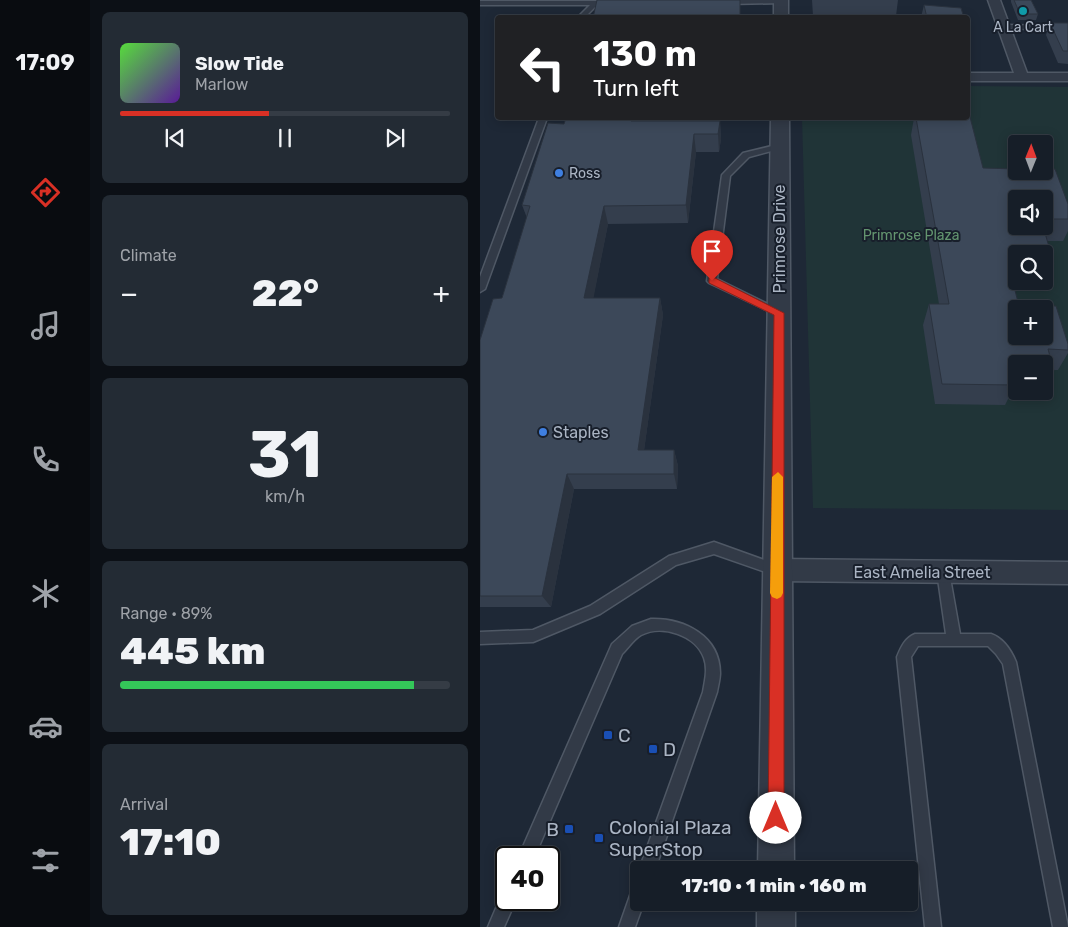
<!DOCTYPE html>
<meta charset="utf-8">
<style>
body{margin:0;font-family:Rubik,sans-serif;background:#232b34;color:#f1f3f6;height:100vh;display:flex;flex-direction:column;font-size:19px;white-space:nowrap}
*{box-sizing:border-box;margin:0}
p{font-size:16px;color:#9ea2a8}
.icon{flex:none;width:28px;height:28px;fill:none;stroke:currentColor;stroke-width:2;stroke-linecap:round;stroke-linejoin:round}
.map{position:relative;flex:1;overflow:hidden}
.panel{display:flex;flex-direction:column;gap:12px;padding:12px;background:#0c1016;width:390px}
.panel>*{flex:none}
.guide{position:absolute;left:15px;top:15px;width:475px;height:105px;border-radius:5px;box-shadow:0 2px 12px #0003,0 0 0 1px #353c45;background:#202124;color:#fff;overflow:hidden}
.needle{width:32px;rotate:1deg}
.fabs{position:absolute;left:528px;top:135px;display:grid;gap:10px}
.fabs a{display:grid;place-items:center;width:45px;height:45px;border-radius:5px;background:#161e28;box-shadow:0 2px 12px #0003,0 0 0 1px #353c45;font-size:25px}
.speed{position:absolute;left:15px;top:846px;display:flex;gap:10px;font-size:25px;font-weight:700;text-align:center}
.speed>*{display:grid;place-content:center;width:65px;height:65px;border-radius:50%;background:#161e28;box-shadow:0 2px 12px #0003,0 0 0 1px #353c45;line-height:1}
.speed .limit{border:2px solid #111;border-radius:8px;background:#fff;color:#111}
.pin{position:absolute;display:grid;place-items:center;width:42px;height:42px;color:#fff;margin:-51px -21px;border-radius:50% 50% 50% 0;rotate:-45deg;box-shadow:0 0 5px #0007}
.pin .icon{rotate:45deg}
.me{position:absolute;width:55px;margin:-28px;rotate:0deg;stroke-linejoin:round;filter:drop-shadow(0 0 4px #0008)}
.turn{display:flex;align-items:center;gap:18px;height:105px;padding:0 15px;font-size:22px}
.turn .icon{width:65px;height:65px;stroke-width:2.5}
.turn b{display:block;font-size:35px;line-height:42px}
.big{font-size:38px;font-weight:800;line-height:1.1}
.panel .card{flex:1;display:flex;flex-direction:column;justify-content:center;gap:8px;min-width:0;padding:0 18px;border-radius:8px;background:#232b34}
.panel .dial{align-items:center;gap:0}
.dial b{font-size:65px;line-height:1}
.song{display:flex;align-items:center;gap:15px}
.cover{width:60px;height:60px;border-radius:8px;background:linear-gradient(135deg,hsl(110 70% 55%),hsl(270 70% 35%))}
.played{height:5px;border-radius:2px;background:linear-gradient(90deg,#d93025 45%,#353c45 45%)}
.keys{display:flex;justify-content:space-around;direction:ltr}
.heat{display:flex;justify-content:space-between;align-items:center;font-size:28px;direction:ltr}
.charge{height:8px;border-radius:4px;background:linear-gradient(90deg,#34c759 89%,#353c45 0)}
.trip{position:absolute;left:150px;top:861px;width:288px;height:50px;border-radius:5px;background:#161e28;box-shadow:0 2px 12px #0003,0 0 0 1px #353c45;font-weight:800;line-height:50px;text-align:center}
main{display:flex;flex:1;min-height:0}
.tab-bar{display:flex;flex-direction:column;width:90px;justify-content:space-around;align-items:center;background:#090c10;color:#9ea2a8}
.tab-bar .icon{width:35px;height:35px}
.tab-bar .active{color:#d93025}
.tab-bar b{font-size:22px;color:#f1f3f6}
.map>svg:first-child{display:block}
.green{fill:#203437;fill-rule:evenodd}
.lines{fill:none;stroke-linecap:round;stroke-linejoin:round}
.service-casing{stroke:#4f5865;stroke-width:3}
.minor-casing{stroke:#4f5865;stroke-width:3}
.tertiary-casing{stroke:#4f5865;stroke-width:3}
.service{fill:#323a47;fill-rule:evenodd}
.minor{fill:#323a47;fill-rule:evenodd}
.tertiary{fill:#323a47;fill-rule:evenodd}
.wall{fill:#343e4d;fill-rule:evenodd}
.shaded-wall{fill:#2a323e}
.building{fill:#3c4859;stroke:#2a323e;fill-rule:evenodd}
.route{fill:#d93025;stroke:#8d1f18}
.slow{fill:#f59e0b}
.culture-dot{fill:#0f9aa8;stroke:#181f2b;stroke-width:2}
.shop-dot{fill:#3f7fe0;stroke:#181f2b;stroke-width:2}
.transit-dot{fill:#1a4fb4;stroke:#181f2b;stroke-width:2}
.labels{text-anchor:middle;stroke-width:4;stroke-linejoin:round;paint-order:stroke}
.far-poi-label{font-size:14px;fill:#abb5c4;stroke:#181f2b}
.far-park-label{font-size:14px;fill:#63946f;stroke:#181f2b}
.street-label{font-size:16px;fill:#abb5c4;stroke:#181f2b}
.poi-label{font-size:16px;fill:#abb5c4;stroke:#181f2b;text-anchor:start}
.near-poi-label{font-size:19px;fill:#abb5c4;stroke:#181f2b;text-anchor:start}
</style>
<main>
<nav class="tab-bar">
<b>17:09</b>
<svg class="icon active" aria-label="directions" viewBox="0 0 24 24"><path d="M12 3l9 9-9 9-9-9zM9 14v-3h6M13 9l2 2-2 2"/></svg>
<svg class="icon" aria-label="music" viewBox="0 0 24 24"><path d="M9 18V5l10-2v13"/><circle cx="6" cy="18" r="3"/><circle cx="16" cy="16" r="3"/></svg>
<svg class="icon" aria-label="phone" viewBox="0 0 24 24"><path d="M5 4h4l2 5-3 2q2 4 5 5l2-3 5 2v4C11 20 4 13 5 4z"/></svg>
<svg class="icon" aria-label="climate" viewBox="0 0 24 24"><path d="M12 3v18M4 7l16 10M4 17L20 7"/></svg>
<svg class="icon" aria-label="car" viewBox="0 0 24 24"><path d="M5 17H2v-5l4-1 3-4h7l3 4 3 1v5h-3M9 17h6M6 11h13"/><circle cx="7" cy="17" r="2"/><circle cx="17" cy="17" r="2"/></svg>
<svg class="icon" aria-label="filters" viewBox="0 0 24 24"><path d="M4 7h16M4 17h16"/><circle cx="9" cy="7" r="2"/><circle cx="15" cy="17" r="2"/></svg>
</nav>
<section class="panel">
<div class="card">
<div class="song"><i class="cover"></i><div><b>Slow Tide</b><p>Marlow</p></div></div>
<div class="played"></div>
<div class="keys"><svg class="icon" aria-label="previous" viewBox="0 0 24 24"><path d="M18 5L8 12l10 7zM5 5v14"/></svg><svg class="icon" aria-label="pause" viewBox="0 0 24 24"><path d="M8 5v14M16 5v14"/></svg><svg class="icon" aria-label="next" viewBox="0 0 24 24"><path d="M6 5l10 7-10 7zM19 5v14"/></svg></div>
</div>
<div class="card"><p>Climate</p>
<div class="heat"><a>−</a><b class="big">22°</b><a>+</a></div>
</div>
<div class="card dial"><b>31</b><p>km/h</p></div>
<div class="card"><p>Range · 89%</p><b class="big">445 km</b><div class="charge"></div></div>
<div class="card"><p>Arrival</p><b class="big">17:10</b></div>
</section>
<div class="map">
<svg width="588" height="927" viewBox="0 0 588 927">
<rect width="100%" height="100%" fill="#1e2836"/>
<path class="green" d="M488 86 588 87V510L333 508 322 118H488ZM536 144H564V171H536ZM536 199H564V226H536ZM536 254H564V281H536ZM536 309H564V336H536ZM536 364H564V391H536Z"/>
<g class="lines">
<g class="service-casing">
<path id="service" d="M301 0 303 1V3L247 4 244 2 247 0Z
M0 1H131L134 3 131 5H117L104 18H97L110 5H0Z
M524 25 588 26V30L522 28V26Z
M59 118H67L5 289 0 292V277Z
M300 144H303V148L269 157 250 176 237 279 302 311 304 313 299 316 229 283 227 281 242 175 263 153Z
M234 542 301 566 303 570 301 574 297 576 234 554 196 565 120 614 53 642 0 644V632L53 630 110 606 189 556Z
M463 566 467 568 469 572 480 634H511C523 638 531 650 536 662L588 927H573L523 664 516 654 508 646H438L431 657 461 927H445L417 657C421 647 425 638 435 634H466L457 572 459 568Z
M171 619C204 618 240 636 240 673 240 679 238 686 237 692L175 870H159L223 692C225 680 228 669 224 658 216 635 182 624 161 635 154 639 148 648 142 654L54 858H38L132 644 152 626Z
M159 885V902H164L155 927H139L153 887Z
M26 893V900H36L24 927H8L22 894Z"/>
</g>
<g class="minor-casing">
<path id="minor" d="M508 0H520L547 73H588V81H488V73H534Z
M297 559 588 562V584L297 581 289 578 285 570 289 562Z"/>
</g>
<g class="tertiary-casing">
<path id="tertiary" d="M294 0H308V18H294Z
M291 118H309L314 870H278Z
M277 902H315V927H277Z"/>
</g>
<use href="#service" class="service"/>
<use href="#minor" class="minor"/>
<use href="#tertiary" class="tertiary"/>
</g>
<path class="wall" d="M332 0H418L416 16H333Z
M531 0H568H551L558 14 556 20H538L531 2Z
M444 5 484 18 441 17Z
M570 23H588V64L578 63 566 35Z
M86 118H224L223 121H240L241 139 239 152H216L208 223 128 224 113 298H180L183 315 164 450H194L198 466 197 489H94L71 607H0V340L22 298 47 218 42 205 84 124Z
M434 118H488L503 168 588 204V231L583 241H567L574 264 565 285H533L539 306 588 344V353L578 370H574L564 391V364H536V391H532L525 405 455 404 443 325 449 304H459L431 135ZM564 199V226H536ZM536 254H564V281H536Z"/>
<path class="shaded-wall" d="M152 118H155L157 127 151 121Z
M240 121 241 139 239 152 238 134Z
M214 134 216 152 208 223 206 205Z
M124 206 128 224 110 316 104 298Z
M180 298 183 315 162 465 158 450Z
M194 450 198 466 197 489 194 474Z
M87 474 94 489 71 607 62 596Z"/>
<path class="building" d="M117 0H260V18H113Z
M534 0H551L558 14H540Z
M444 5 481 8 484 18H447Z
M570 23H588V51H583Z
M488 113H489L503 168 536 169V171H564V169H575L588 204V219H564V199H536V226H563L574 264 564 263V254H536V263H528L539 306H576L588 344V350L568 349 574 371H564V364H536V371H531L534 385 462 384 449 304H469L436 118H488ZM536 309H564V336H536Z
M86 118H152L151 121H240L238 134H214L206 205 124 206 104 298H180L158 450H194V474H87L62 596H0V340L13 299 22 298 50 206 42 205 68 123 84 124Z"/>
<path class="route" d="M229 278H235L304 313V818L301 824 296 826 291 824 288 818 294 315 229 283Z"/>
<path class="slow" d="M298 472 303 477V593L301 597 297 599 292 597 290 593 292 477Z"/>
<circle class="culture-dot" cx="543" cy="11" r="5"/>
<g class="shop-dot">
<circle cx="79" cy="173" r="5"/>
<circle cx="63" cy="432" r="5"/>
</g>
<g class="transit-dot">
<rect x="123" y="730" width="10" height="10" rx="2.5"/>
<rect x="168" y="744" width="10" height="10" rx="2.5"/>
<rect x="84" y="824" width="10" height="10" rx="2.5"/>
<rect x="114" y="833" width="10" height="10" rx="2.5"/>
</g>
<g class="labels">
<g class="far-poi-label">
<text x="543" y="32">A La Cart</text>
<text x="89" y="178" text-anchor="start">Ross</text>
</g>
<g class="far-park-label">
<text x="431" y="240">Primrose Plaza</text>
</g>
<g class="street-label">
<text transform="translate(299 239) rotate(-90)" y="6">Primrose Drive</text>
<text x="442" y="578">East Amelia Street</text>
</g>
<g class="poi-label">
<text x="73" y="438">Staples</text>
</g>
<g class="near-poi-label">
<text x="138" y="742">C</text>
<text x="183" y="756">D</text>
<text x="129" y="834">Colonial Plaza<tspan x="129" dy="22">SuperStop</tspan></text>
<text x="79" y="836" text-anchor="end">B</text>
</g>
</g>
</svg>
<div class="fabs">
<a><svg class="needle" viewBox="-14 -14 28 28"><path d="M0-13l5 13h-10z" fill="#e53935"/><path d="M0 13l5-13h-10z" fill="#9ea2a8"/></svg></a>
<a><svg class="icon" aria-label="sound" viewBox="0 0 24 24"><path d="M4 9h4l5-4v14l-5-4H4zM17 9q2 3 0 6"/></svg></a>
<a><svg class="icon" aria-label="search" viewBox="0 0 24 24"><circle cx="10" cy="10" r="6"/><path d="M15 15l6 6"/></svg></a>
<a>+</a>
<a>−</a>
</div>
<div class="speed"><div class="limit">40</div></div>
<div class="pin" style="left:232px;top:281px;background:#d93025"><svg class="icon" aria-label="arrive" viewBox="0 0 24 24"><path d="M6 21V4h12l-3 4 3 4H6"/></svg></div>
<svg class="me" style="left:296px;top:818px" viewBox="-20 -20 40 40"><circle r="19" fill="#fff"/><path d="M0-13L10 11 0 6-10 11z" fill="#d93025"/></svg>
<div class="trip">17:10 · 1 min · 160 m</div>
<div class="guide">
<div class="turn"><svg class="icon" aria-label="left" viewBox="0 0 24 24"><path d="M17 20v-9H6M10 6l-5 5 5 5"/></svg><div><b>130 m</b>Turn left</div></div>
</div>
</div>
</main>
